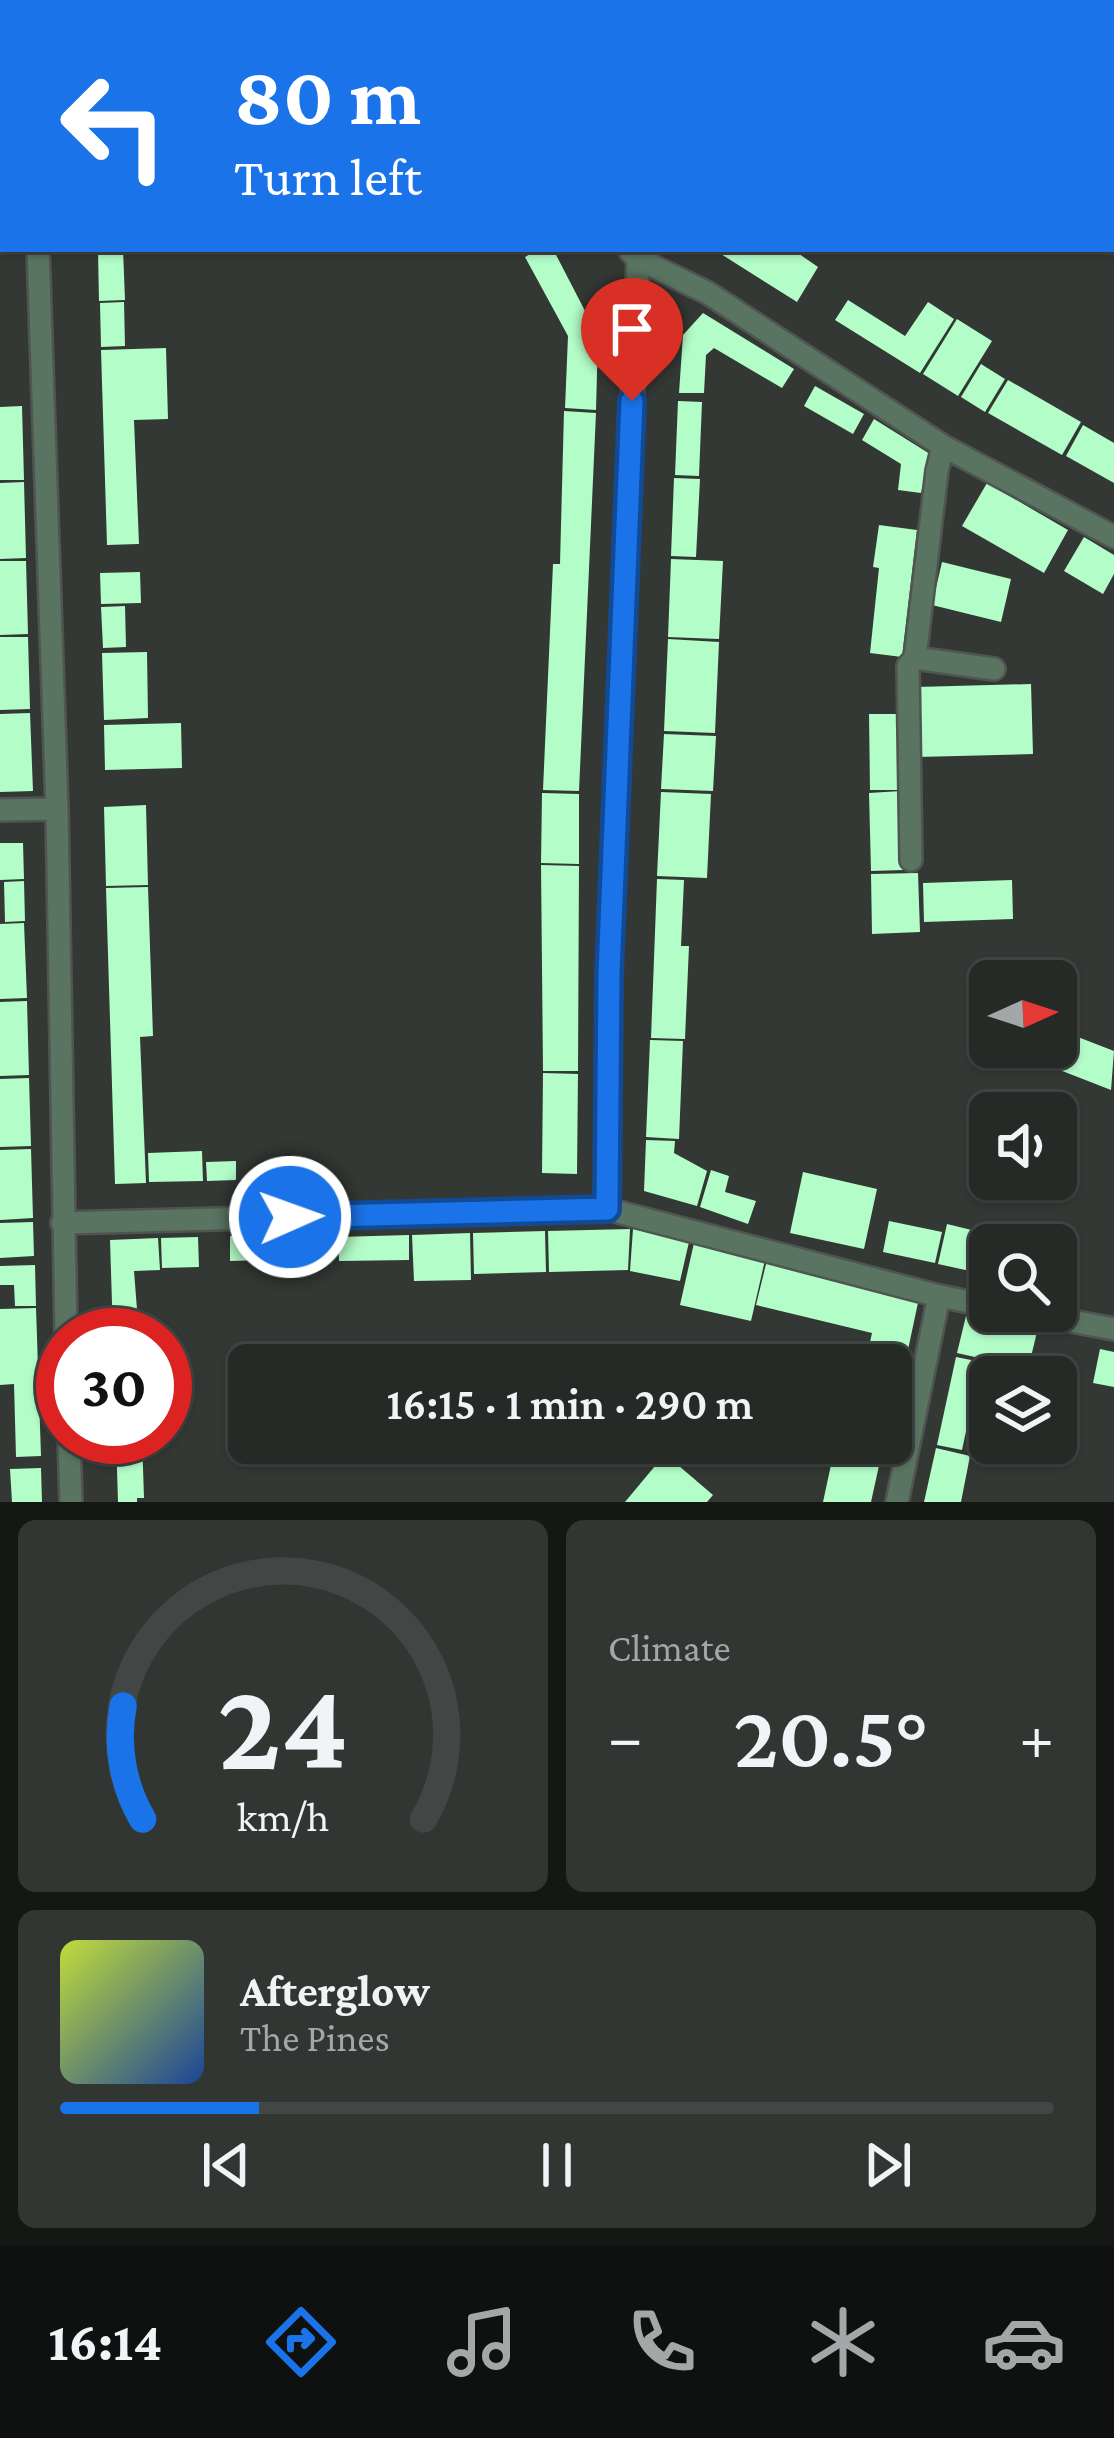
<!DOCTYPE html>
<meta charset="utf-8">
<style>
body{margin:0;font-family:"Crimson Pro",serif;background:#323633;color:#f1f3f6;height:100vh;display:flex;flex-direction:column;font-size:45px;white-space:nowrap}
*{box-sizing:border-box;margin:0}
p{font-size:39px;color:#a4a7a7}
.icon{flex:none;width:66px;height:66px;fill:none;stroke:currentColor;stroke-width:2;stroke-linecap:round;stroke-linejoin:round}
.map{position:relative;height:1502px;overflow:hidden}
.drawer{display:flex;flex-direction:column;gap:18px;padding:18px;background:#151715;flex:1}
.drawer>*{flex:none}
.guide{position:absolute;left:0px;top:0px;width:1116px;height:252px;box-shadow:0 3px 9px #0004,0 0 0 3px #424644;background:#1a73e8;color:#fff;overflow:hidden}
.needle{width:78px;rotate:87deg}
.tools{position:absolute;left:969px;top:960px;display:grid;gap:24px}
.tools a{display:grid;place-items:center;width:108px;height:108px;border-radius:18px;background:#262a27;box-shadow:0 3px 9px #0004,0 0 0 3px #424644;font-size:60px}
.speed{position:absolute;left:36px;top:1308px;display:flex;gap:24px;font-size:60px;font-weight:700;text-align:center}
.speed>*{display:grid;place-content:center;width:156px;height:156px;border-radius:50%;background:#262a27;box-shadow:0 3px 9px #0004,0 0 0 3px #424644;line-height:1}
.speed .limit{border:18px solid #d22;background:#fff;color:#111}
.pin{position:absolute;display:grid;place-items:center;width:102px;height:102px;color:#fff;margin:-123px -51px;border-radius:50% 50% 50% 0;rotate:-45deg;box-shadow:0 0 12px #0007}
.pin .icon{rotate:45deg}
.me{position:absolute;width:132px;margin:-66px;rotate:88deg;stroke-linejoin:round;filter:drop-shadow(0 0 9px #0008)}
.turn{display:flex;align-items:center;gap:42px;height:252px;padding:0 36px;font-size:54px}
.turn .icon{width:156px;height:156px;stroke-width:2.5}
.turn b{display:block;font-size:84px;line-height:102px}
.big{font-size:90px;font-weight:600;line-height:1.1}
.drawer .tile{flex:1;display:flex;flex-direction:column;justify-content:center;gap:18px;min-width:0;padding:0 42px;border-radius:18px;background:#323633}
.drawer .dial{align-items:center;gap:0}
.dial svg{height:312px;overflow:visible;fill:none;stroke:#424644;stroke-width:7;stroke-linecap:round;text-anchor:middle}
.dial text{fill:#f1f3f6;stroke:none}
.song{display:flex;align-items:center;gap:36px}
.cover{width:144px;height:144px;border-radius:18px;background:linear-gradient(135deg,hsl(70 70% 55%),hsl(220 70% 35%))}
.played{height:12px;border-radius:6px;background:linear-gradient(90deg,#1a73e8 20%,#424644 20%)}
.keys{display:flex;justify-content:space-around;direction:ltr}
.heat{display:flex;justify-content:space-between;align-items:center;font-size:66px;direction:ltr}
.drawer .tiles{flex:1;display:grid;gap:18px;grid-template-columns:1fr 1fr}
.tile:last-child{grid-column:span 2}
.trip{position:absolute;left:228px;top:1344px;width:684px;height:120px;border-radius:18px;background:#262a27;box-shadow:0 3px 9px #0004,0 0 0 3px #424644;font-weight:600;line-height:120px;text-align:center}
.tab-bar{display:flex;height:192px;justify-content:space-around;align-items:center;background:#0f1110;color:#a4a7a7}
.tab-bar .icon{width:84px;height:84px}
.tab-bar .current{color:#1a73e8}
.tab-bar b{font-size:54px;color:#f1f3f6}
.map>svg:first-child{display:block}
.building{fill:#b3fdc9}
.lines{fill:none;stroke-linecap:round;stroke-linejoin:round}
.minor-casing{stroke:#505551;stroke-width:26}
.minor{stroke:#597561;stroke-width:21}
.route-casing{stroke:#114b97;stroke-width:30}
.route{stroke:#1a73e8;stroke-width:21}
</style>
<div class="map">
<svg width="1114" height="1502" viewBox="0 0 1114 1502">
<rect width="100%" height="100%" fill="#333834"/>
<path class="building" d="M123 249 125 300 99 301 98 250Z
M530 249H553L598 336 596 410 565 408 568 336 525 257 532 253Z
M713 249H792L818 267 797 302Z
M848 300 905 336 928 302 954 319 920 373 835 320Z
M124 302 125 346 101 347 100 303Z
M703 313 794 369 782 388 714 348 706 355 704 393H679L683 335Z
M957 319 992 341 958 396 923 374Z
M166 348 168 419 134 420 139 544 107 545 101 350Z
M981 364 1005 379 985 412 961 397Z
M1008 380 1081 422 1062 455 988 413Z
M815 386 864 414 853 434 804 406Z
M678 401 702 402 699 476 675 475Z
M22 406 24 480H0V407Z
M564 411 596 413 579 791 543 790 553 564H560Z
M874 419 930 454 921 493 898 490 901 464 862 440Z
M1083 425 1114 443V483L1066 456Z
M674 478 700 479 696 557 671 556Z
M24 482 26 558 0 559V483Z
M987 483 1068 530 1044 573 962 526Z
M879 525 917 530 902 657 870 653 879 568 873 567Z
M1084 537 1114 555V574L1103 594 1064 571Z
M671 559 723 561 719 639 668 637Z
M0 561H26L28 634 0 635Z
M942 562 1011 579 1001 622 932 605Z
M140 572 141 603 101 604 100 573Z
M125 606 126 647 103 648 101 607Z
M0 637H28L30 709 0 710Z
M668 639 719 642 715 733 664 731Z
M147 652 148 718 104 720 102 653Z
M1031 684 1033 754 917 757 916 687Z
M30 713 33 791 0 792V714Z
M869 714H901V790H870Z
M181 723 182 768 105 770 104 725Z
M664 734 716 736 713 791 661 789Z
M901 791 903 870 871 871 869 793Z
M661 792 711 794 707 878 657 876Z
M542 793 579 794V864L541 863Z
M146 805 148 885 106 886 104 807Z
M0 843H23L24 879 0 880Z
M541 865 579 866 578 1071H543Z
M918 873 920 932 872 934 871 874Z
M657 879 684 880 681 946H689L685 1039 651 1038Z
M1012 880 1013 919 924 922 923 883Z
M24 881 25 921 5 922 4 882Z
M148 887 153 1036 140 1037 146 1183 115 1184 106 888Z
M24 923 27 998 0 999V924Z
M27 1001 29 1075 0 1076V1002Z
M1065 1032 1114 1051 1111 1090 1052 1067Z
M650 1040 683 1041 679 1139 646 1137Z
M543 1073 578 1074 577 1174 542 1173Z
M29 1078 31 1146 0 1147V1079Z
M646 1140 675 1141 674 1153 707 1171 697 1206 644 1191Z
M31 1149 33 1218 0 1220V1150Z
M202 1151 203 1181 149 1182 148 1153Z
M236 1161V1180L207 1181 206 1162Z
M711 1170 729 1176 725 1192 756 1201 748 1224 700 1207Z
M803 1172 877 1189 864 1249 790 1233Z
M889 1221 942 1232 935 1263 883 1252Z
M33 1222 34 1256 0 1258V1223Z
M947 1224 988 1234 979 1273 938 1264Z
M630 1229 628 1270 549 1272 548 1231Z
M633 1229 689 1242 680 1281 630 1271Z
M545 1231 546 1272 474 1274 473 1233Z
M470 1233 471 1280 414 1281 412 1235Z
M265 1235 266 1260 230 1261V1236Z
M409 1235V1260L339 1261 338 1237Z
M198 1237 199 1267 162 1268 161 1238Z
M158 1238 160 1270 134 1271 139 1335H113L110 1240Z
M694 1243 765 1260 751 1321 680 1305Z
M767 1260 919 1298 899 1392 891 1391V1365H865L872 1333 756 1305Z
M1056 1262 1077 1266 1071 1293 1056 1290Z
M35 1265 36 1306H15L14 1285H0V1266Z
M36 1308 41 1456 16 1457 14 1384 0 1385V1309Z
M966 1316 1037 1332 1028 1369 957 1353Z
M1100 1349 1114 1352V1387L1093 1383Z
M956 1357 981 1362 962 1450 937 1445Z
M116 1437H142L144 1498H137V1502H118Z
M936 1448 970 1456 961 1502H924Z
M834 1451 880 1461 871 1502H823Z
M665 1454 713 1495 707 1502H625Z
M41 1468 42 1502H12L10 1469Z"/>
<g class="lines">
<g class="minor-casing">
<path id="minor" d="M386 0 389 3
M101 3 103 0
M942 3 945 0
M38 249 57 809 66 1335
M630 251 638 259 708 293 943 446 1114 537
M943 446 937 471 915 658 994 669
M0 810 57 809
M911 860 908 666 915 658
M607 1209 609 973 638 259 649 249
M62 1223 607 1209 939 1296 990 1306
M1017 1311 1114 1329
M69 1437 71 1502
M897 1502 939 1296"/>
</g>
<use href="#minor" class="minor"/>
</g>
<g class="lines">
<g class="route-casing">
<path id="route" d="M290 1217 607 1209 609 974 632 401"/>
</g>
<use href="#route" class="route"/>
</g>
</svg>
<div class="tools">
<a><svg class="needle" viewBox="-14 -14 28 28"><path d="M0-13l5 13h-10z" fill="#e53935"/><path d="M0 13l5-13h-10z" fill="#a4a7a7"/></svg></a>
<a><svg class="icon" aria-label="sound" viewBox="0 0 24 24"><path d="M4 9h4l5-4v14l-5-4H4zM17 9q2 3 0 6"/></svg></a>
<a><svg class="icon" aria-label="search" viewBox="0 0 24 24"><circle cx="10" cy="10" r="6"/><path d="M15 15l6 6"/></svg></a>
<a><svg class="icon" aria-label="layers" viewBox="0 0 24 24"><path d="M12 4l9 5-9 5-9-5zM3 14l9 5 9-5"/></svg></a>
</div>
<div class="speed"><div class="limit">30</div></div>
<div class="pin" style="left:632px;top:401px;background:#d93025"><svg class="icon" aria-label="arrive" viewBox="0 0 24 24"><path d="M6 21V4h12l-3 4 3 4H6"/></svg></div>
<svg class="me" style="left:290px;top:1217px" viewBox="-20 -20 40 40"><circle r="17" fill="#1a73e8" stroke="#fff" stroke-width="3"/><path d="M0-11L8 9 0 5-8 9z" fill="#fff"/></svg>
<div class="trip">16:15 · 1 min · 290 m</div>
<div class="guide">
<div class="turn"><svg class="icon" aria-label="left" viewBox="0 0 24 24"><path d="M17 20v-9H6M10 6l-5 5 5 5"/></svg><div><b>80 m</b>Turn left</div></div>
</div>
</div>
<section class="drawer">
<div class="tiles">
<div class="tile dial"><svg viewBox="0 0 100 80">
<path d="M14 69A42 42 0 1 1 86 69"/>
<path d="M14 69A42 42 0 0 1 9 40" stroke="#1a73e8"/>
<text x="50" y="56" font-size="32" font-weight="700">24</text>
<text x="50" y="72" font-size="11">km/h</text>
</svg></div>
<div class="tile"><p>Climate</p>
<div class="heat"><a>−</a><b class="big">20.5°</b><a>+</a></div>
</div>
<div class="tile">
<div class="song"><i class="cover"></i><div><b>Afterglow</b><p>The Pines</p></div></div>
<div class="played"></div>
<div class="keys"><svg class="icon" aria-label="previous" viewBox="0 0 24 24"><path d="M18 5L8 12l10 7zM5 5v14"/></svg><svg class="icon" aria-label="pause" viewBox="0 0 24 24"><path d="M8 5v14M16 5v14"/></svg><svg class="icon" aria-label="next" viewBox="0 0 24 24"><path d="M6 5l10 7-10 7zM19 5v14"/></svg></div>
</div>
</div>
</section>
<nav class="tab-bar">
<b>16:14</b>
<svg class="icon current" aria-label="directions" viewBox="0 0 24 24"><path d="M12 3l9 9-9 9-9-9zM9 14v-3h6M13 9l2 2-2 2"/></svg>
<svg class="icon" aria-label="music" viewBox="0 0 24 24"><path d="M9 18V5l10-2v13"/><circle cx="6" cy="18" r="3"/><circle cx="16" cy="16" r="3"/></svg>
<svg class="icon" aria-label="phone" viewBox="0 0 24 24"><path d="M5 4h4l2 5-3 2q2 4 5 5l2-3 5 2v4C11 20 4 13 5 4z"/></svg>
<svg class="icon" aria-label="climate" viewBox="0 0 24 24"><path d="M12 3v18M4 7l16 10M4 17L20 7"/></svg>
<svg class="icon" aria-label="car" viewBox="0 0 24 24"><path d="M5 17H2v-5l4-1 3-4h7l3 4 3 1v5h-3M9 17h6M6 11h13"/><circle cx="7" cy="17" r="2"/><circle cx="17" cy="17" r="2"/></svg>
</nav>
